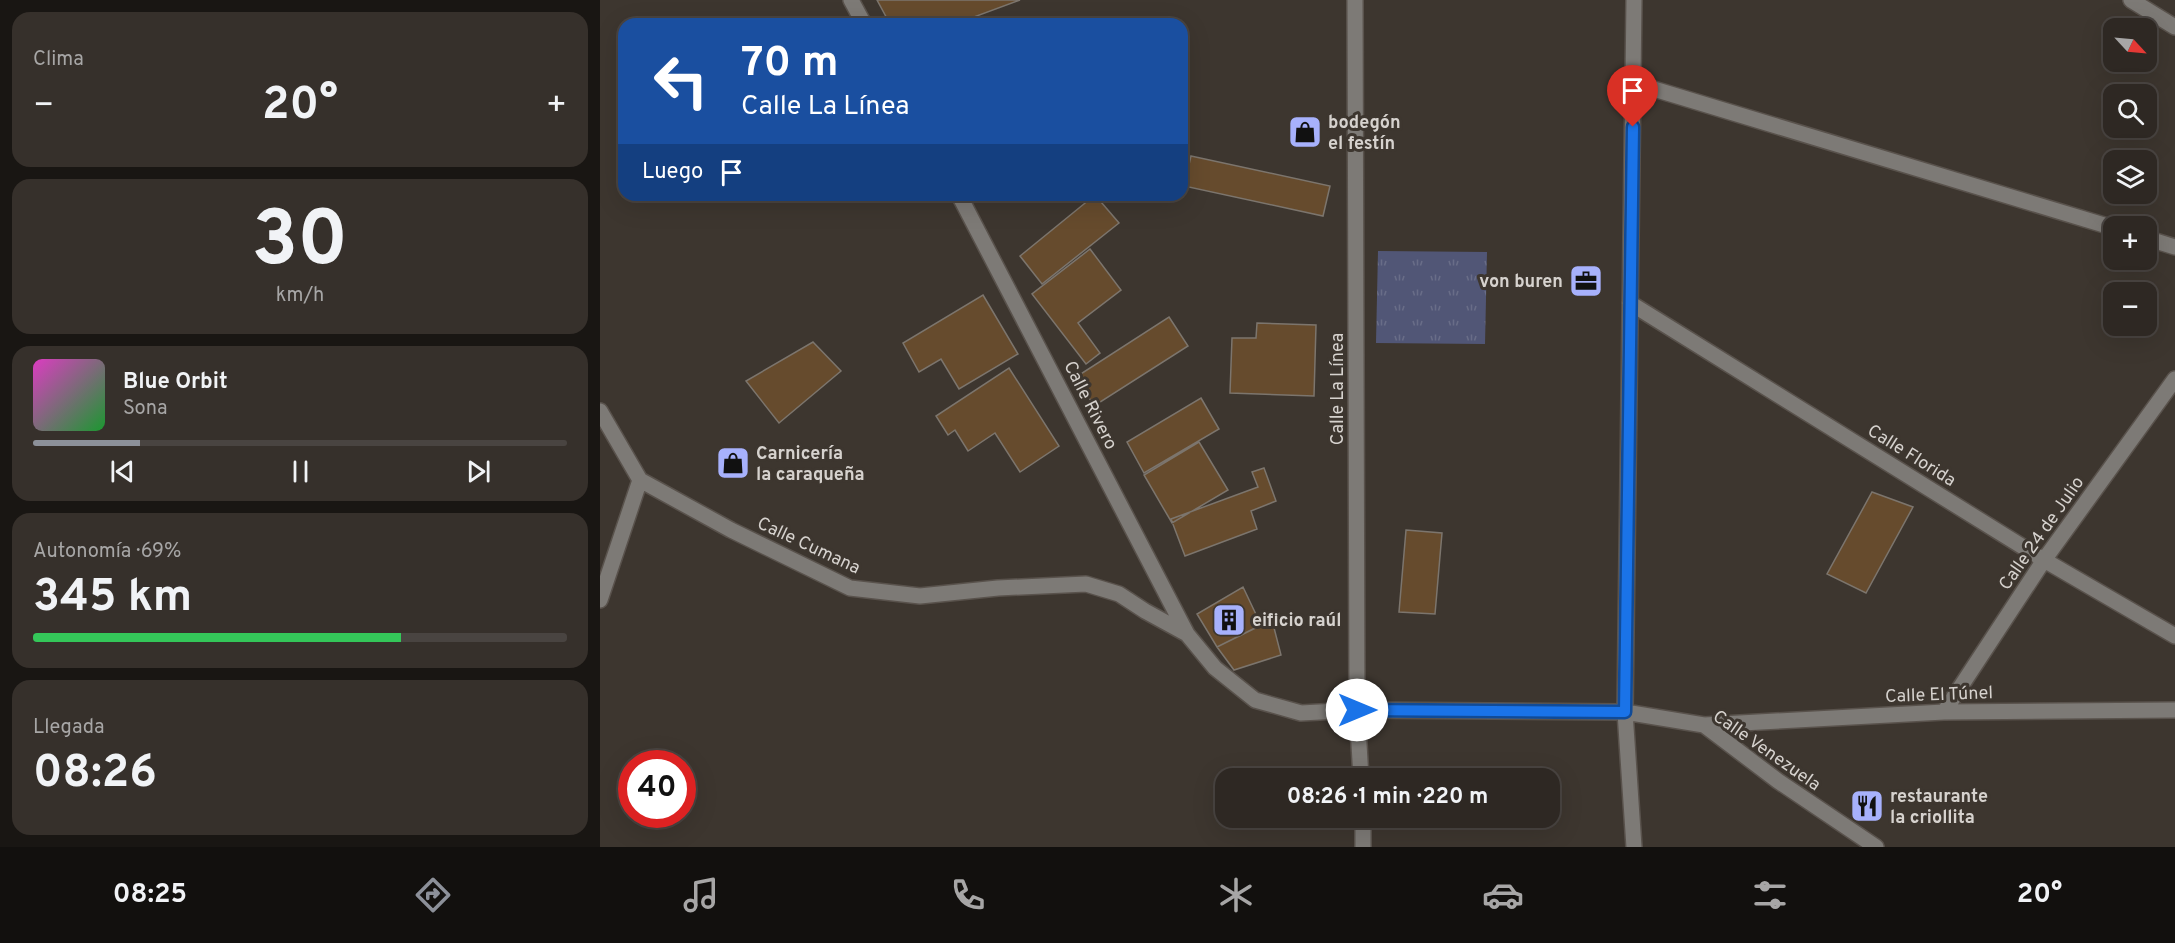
<!DOCTYPE html>
<html lang="es">
<meta charset="utf-8">
<style>
body{margin:0;font-family:Overpass,sans-serif;background:#36302b;color:#f1f3f6;height:100vh;display:flex;flex-direction:column;font-size:22px;white-space:nowrap}
*{box-sizing:border-box;margin:0}
p{font-size:20px;color:#a7a6a6}
.icon{flex:none;width:33px;height:33px;fill:none;stroke:currentColor;stroke-width:2;stroke-linecap:round;stroke-linejoin:round}
.map{position:relative;flex:1;overflow:hidden}
.side{display:flex;flex-direction:column;gap:12px;padding:12px;background:#191613;width:600px}
.side>*{flex:none}
.top-card{position:absolute;left:18px;top:18px;width:570px;height:183px;border-radius:18px;box-shadow:0 6px 24px #0002,0 0 0 2px #494441;background:#1a4fa0;color:#fff;overflow:hidden}
.needle{width:39px;rotate:116deg}
.tools{position:absolute;left:1503px;top:18px;display:grid;gap:12px}
.tools a{display:grid;place-items:center;width:54px;height:54px;border-radius:12px;background:#2e2823;box-shadow:0 6px 24px #0002,0 0 0 2px #494441;font-size:30px}
.speed{position:absolute;left:18px;top:750px;display:flex;gap:12px;font-size:30px;font-weight:700;text-align:center}
.speed>*{display:grid;place-content:center;width:78px;height:78px;border-radius:50%;background:#2e2823;box-shadow:0 6px 24px #0002,0 0 0 2px #494441;line-height:1}
.speed .limit{border:9px solid #d22;background:#fff;color:#111}
.pin{position:absolute;display:grid;place-items:center;width:51px;height:51px;color:#fff;margin:-62px -26px;border-radius:50% 50% 50% 0;rotate:-45deg;box-shadow:0 0 6px #0007}
.pin .icon{rotate:45deg}
.me{position:absolute;width:66px;margin:-33px;rotate:90deg;stroke-linejoin:round;filter:drop-shadow(0 0 4px #0008)}
.turn{display:flex;align-items:center;gap:21px;height:126px;padding:0 24px;font-size:27px}
.turn .icon{width:78px;height:78px;stroke-width:2.5}
.turn b{display:block;font-size:42px;line-height:51px}
.then{display:flex;align-items:center;height:57px;padding:0 24px;background:#0003;gap:12px;font-size:22px}
.big{font-size:45px;font-weight:700;line-height:1.1}
.side .card{flex:1;display:flex;flex-direction:column;justify-content:center;gap:9px;min-width:0;padding:0 21px;border-radius:18px;background:#36302b}
.side .dial{align-items:center;gap:0}
.dial b{font-size:78px;line-height:1}
.song{display:flex;align-items:center;gap:18px}
.cover{width:72px;height:72px;border-radius:9px;background:linear-gradient(135deg,hsl(310 70% 55%),hsl(130 70% 35%))}
.played{height:6px;border-radius:3px;background:linear-gradient(90deg,#8c9099 20%,#494441 20%)}
.keys{display:flex;justify-content:space-around;direction:ltr}
.heat{display:flex;justify-content:space-between;align-items:center;font-size:33px;direction:ltr}
.charge{height:9px;border-radius:4px;background:linear-gradient(90deg,#34c759 69%,#494441 0)}
.trip{position:absolute;left:615px;top:768px;width:345px;height:60px;border-radius:18px;background:#2e2823;box-shadow:0 6px 24px #0002,0 0 0 2px #494441;font-weight:700;line-height:60px;text-align:center}
.menu{display:flex;height:96px;justify-content:space-around;align-items:center;background:#12100e;color:#a7a6a6}
.menu .icon{width:42px;height:42px}
.menu .on{color:#8c9099}
.menu b{font-size:27px;color:#f1f3f6}
main{display:flex;flex:1;min-height:0}
.map>svg:first-child{display:block}
.grass{fill:url(#grass-tufts)}
.building{fill:#664b2d;stroke:#7c756d;stroke-width:1.5}
.lines{fill:none;stroke-linecap:round;stroke-linejoin:round}
.minor-casing{stroke:#59524c;stroke-width:18}
.minor{stroke:#7d7a76;stroke-width:15}
.route-casing{stroke:#114b97;stroke-width:15}
.route{stroke:#1a73e8;stroke-width:10}
.labels{text-anchor:middle;stroke-width:6;stroke-linejoin:round;paint-order:stroke}
.poi-label{font-size:18px;font-weight:bold;fill:#d6d2ce;stroke:#3d362f;text-anchor:start}
.street-label{font-size:18px;fill:#d6d2ce;stroke:#3d362f}
</style>
<main>
<section class="side">
<div class="card"><p>Clima</p>
<div class="heat"><a>−</a><b class="big">20°</b><a>+</a></div>
</div>
<div class="card dial"><b>30</b><p>km/h</p></div>
<div class="card">
<div class="song"><i class="cover"></i><div><b>Blue Orbit</b><p>Sona</p></div></div>
<div class="played"></div>
<div class="keys"><svg class="icon" aria-label="previous" viewBox="0 0 24 24"><path d="M18 5L8 12l10 7zM5 5v14"/></svg><svg class="icon" aria-label="pause" viewBox="0 0 24 24"><path d="M8 5v14M16 5v14"/></svg><svg class="icon" aria-label="next" viewBox="0 0 24 24"><path d="M6 5l10 7-10 7zM19 5v14"/></svg></div>
</div>
<div class="card"><p>Autonomía · 69%</p><b class="big">345 km</b><div class="charge"></div></div>
<div class="card"><p>Llegada</p><b class="big">08:26</b></div>
</section>
<div class="map">
<svg width="1575" height="847" viewBox="0 0 1575 847">
<defs>
<pattern id="grass-tufts" width="24" height="20" patternUnits="userSpaceOnUse" patternTransform="scale(1.5)"><rect width="24" height="20" fill="#515676"/><path d="M3 7l-1-3M5 7V3M7 7l1-3M15 17l-1-3M17 17v-4M19 17l1-3" fill="none" stroke="#696d88"/></pattern>
</defs>
<rect width="100%" height="100%" fill="#3d362f"/>
<path class="grass" d="M778 251 887 252 885 344 776 343Z"/>
<path class="building" d="M277 0H420L355 24H290Z
M591 156 730 186 723 216 584 186Z
M495 195 519 223 442 284 420 256Z
M490 249 521 290 478 323 500 353 486 364 432 294Z
M383 295 418 354 359 389 341 359 319 372 303 343Z
M569 317 588 346 494 406 476 377Z
M657 323 716 325 714 396 630 393 632 338H656Z
M213 342 241 371 179 423 146 381Z
M409 368 459 446 420 472 395 433 368 451 355 430 348 435 336 416Z
M601 398 619 429 544 473 527 442Z
M599 442 628 490 572 523 544 475Z
M664 468 676 501 651 511 657 529 585 556 571 519 658 487 652 472Z
M1272 492 1313 507 1266 593 1227 574Z
M806 530 842 533 835 614 799 612Z
M643 587 661 625 617 647 597 614Z
M672 620 681 655 634 670 617 647Z"/>
<g class="lines">
<g class="minor-casing">
<path id="minor" d="M251 0 264 24
M755 0 757 710 761 778
M1531 0 1575 27
M1034 83 1514 228
M359 195 587 634 615 668 655 700 701 713 757 710 1025 712 1104 725 1178 781 1276 847
M1546 238 1575 247
M1030 303 1444 560 1575 636
M0 411 40 480 131 530 250 588 320 596 398 588 486 584 519 594 545 611 587 634
M0 600 40 480
M1344 712 1444 560 1575 379
M1104 725 1344 712 1575 710
M763 818V847
M1034 847 1025 712 1034 0"/>
</g>
<use href="#minor" class="minor"/>
</g>
<g class="lines">
<g class="route-casing">
<path id="route" d="M757 710 1025 712 1033 127"/>
</g>
<use href="#route" class="route"/>
</g>
<defs>
<g id="shop-square" transform="scale(1.725)"><rect x="-9" y="-9" width="18" height="18" rx="4" fill="#a7b1fc" stroke="#3d362f"/><path d="M-5-2.5h2.3a2.7 3.5 0 0 1 5.4 0H5L5.5 6h-11ZM-1.5-2.5h3a1.5 2.3 0 0 0-3 0Z" fill="#111"/></g>
<g id="office-square" transform="scale(1.725)"><rect x="-9" y="-9" width="18" height="18" rx="4" fill="#a7b1fc" stroke="#3d362f"/><path d="M-6-3h4V-5.5h4V-3h4V5H-6ZM-1-4.5V-3h2v-1.5ZM-6 0V1H6V0Z" fill="#111"/></g>
<g id="building-square" transform="scale(1.725)"><rect x="-9" y="-9" width="18" height="18" rx="4" fill="#a7b1fc" stroke="#3d362f"/><path d="M-4-6H4V6H1V3H-1V6H-4ZM-2.5-4.3h1.7v1.8h-1.7ZM.8-4.3h1.7v1.8H.8ZM-2.5-1h1.7V.8h-1.7ZM.8-1h1.7V.8H.8Z" fill="#111"/></g>
<g id="restaurant-square" transform="scale(1.725)"><rect x="-9" y="-9" width="18" height="18" rx="4" fill="#a7b1fc" stroke="#3d362f"/><path d="M-5-6h1v4h1v-4h1v4h1v-4h1v5L-1.5 .5V6h-2V.5L-5-1ZM5-6V6H3V1.5H1.5Q1.5-4 5-6Z" fill="#111"/></g>
</defs>
<g fill-rule="evenodd">
<use href="#shop-square" x="705" y="132"/>
<use href="#office-square" x="986" y="281"/>
<use href="#shop-square" x="133" y="463"/>
<use href="#building-square" x="629" y="620"/>
<use href="#restaurant-square" x="1267" y="806"/>
</g>
<g class="labels">
<g class="poi-label">
<text x="728" y="128">bodegón<tspan x="728" dy="21">el festín</tspan></text>
<text x="963" y="287" text-anchor="end">von buren</text>
<text x="156" y="459">Carnicería<tspan x="156" dy="21">la caraqueña</tspan></text>
<text x="652" y="626">eificio raúl</text>
<text x="1290" y="802">restaurante<tspan x="1290" dy="21">la criollita</tspan></text>
</g>
<g class="street-label">
<text transform="translate(737 389) rotate(-90)" y="6">Calle La Línea</text>
<text transform="translate(491 405) rotate(63)" y="6">Calle Rivero</text>
<text transform="translate(1312 455) rotate(32)" y="6">Calle Florida</text>
<text transform="translate(1441 533) rotate(-55)" y="6">Calle 24 de Julio</text>
<text transform="translate(209 545) rotate(25)" y="6">Calle Cumana</text>
<text transform="translate(1339 694) rotate(-2)" y="6">Calle El Túnel</text>
<text transform="translate(1167 750) rotate(35)" y="6">Calle Venezuela</text>
</g>
</g>
</svg>
<div class="tools">
<a><svg class="needle" viewBox="-14 -14 28 28"><path d="M0-13l5 13h-10z" fill="#e53935"/><path d="M0 13l5-13h-10z" fill="#a7a6a6"/></svg></a>
<a><svg class="icon" aria-label="search" viewBox="0 0 24 24"><circle cx="10" cy="10" r="6"/><path d="M15 15l6 6"/></svg></a>
<a><svg class="icon" aria-label="layers" viewBox="0 0 24 24"><path d="M12 4l9 5-9 5-9-5zM3 14l9 5 9-5"/></svg></a>
<a>+</a>
<a>−</a>
</div>
<div class="speed"><div class="limit">40</div></div>
<div class="pin" style="left:1033px;top:127px;background:#d93025"><svg class="icon" aria-label="arrive" viewBox="0 0 24 24"><path d="M6 21V4h12l-3 4 3 4H6"/></svg></div>
<svg class="me" style="left:757px;top:710px" viewBox="-20 -20 40 40"><circle r="19" fill="#fff"/><path d="M0-13L10 11 0 6-10 11z" fill="#1a73e8"/></svg>
<div class="trip">08:26 · 1 min · 220 m</div>
<div class="top-card">
<div class="turn"><svg class="icon" aria-label="left" viewBox="0 0 24 24"><path d="M17 20v-9H6M10 6l-5 5 5 5"/></svg><div><b>70 m</b>Calle La Línea</div></div>
<div class="then">Luego<svg class="icon" aria-label="arrive" viewBox="0 0 24 24"><path d="M6 21V4h12l-3 4 3 4H6"/></svg></div>
</div>
</div>
</main>
<nav class="menu">
<b>08:25</b>
<svg class="icon on" aria-label="directions" viewBox="0 0 24 24"><path d="M12 3l9 9-9 9-9-9zM9 14v-3h6M13 9l2 2-2 2"/></svg>
<svg class="icon" aria-label="music" viewBox="0 0 24 24"><path d="M9 18V5l10-2v13"/><circle cx="6" cy="18" r="3"/><circle cx="16" cy="16" r="3"/></svg>
<svg class="icon" aria-label="phone" viewBox="0 0 24 24"><path d="M5 4h4l2 5-3 2q2 4 5 5l2-3 5 2v4C11 20 4 13 5 4z"/></svg>
<svg class="icon" aria-label="climate" viewBox="0 0 24 24"><path d="M12 3v18M4 7l16 10M4 17L20 7"/></svg>
<svg class="icon" aria-label="car" viewBox="0 0 24 24"><path d="M5 17H2v-5l4-1 3-4h7l3 4 3 1v5h-3M9 17h6M6 11h13"/><circle cx="7" cy="17" r="2"/><circle cx="17" cy="17" r="2"/></svg>
<svg class="icon" aria-label="filters" viewBox="0 0 24 24"><path d="M4 7h16M4 17h16"/><circle cx="9" cy="7" r="2"/><circle cx="15" cy="17" r="2"/></svg>
<b>20°</b>
</nav>
